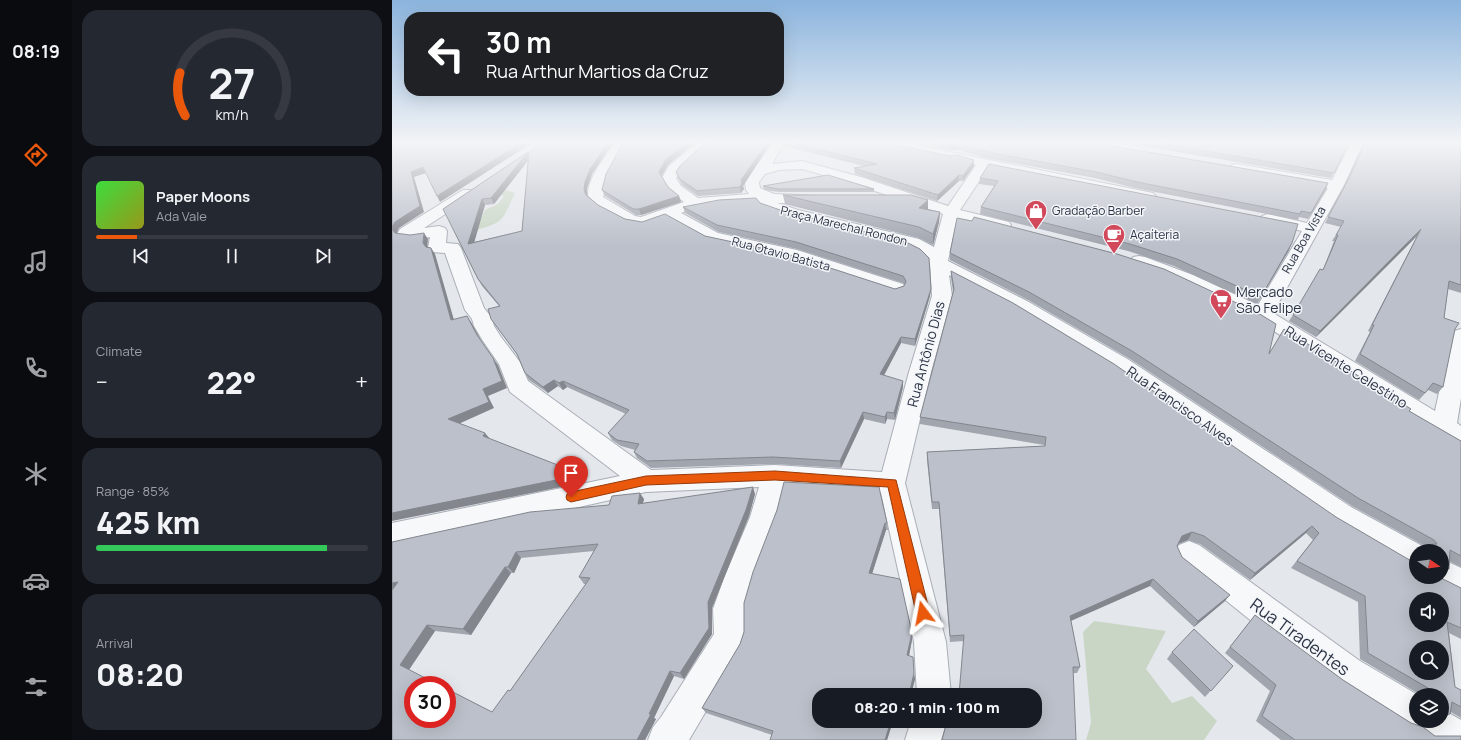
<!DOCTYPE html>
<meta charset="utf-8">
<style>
body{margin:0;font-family:Manrope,sans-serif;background:#242831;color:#f1f3f6;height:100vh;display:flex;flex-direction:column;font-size:15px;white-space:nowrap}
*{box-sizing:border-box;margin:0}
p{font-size:13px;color:#9ea1a6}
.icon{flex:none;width:22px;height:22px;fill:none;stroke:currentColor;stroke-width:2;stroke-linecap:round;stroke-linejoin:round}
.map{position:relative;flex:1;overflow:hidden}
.details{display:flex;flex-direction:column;gap:10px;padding:10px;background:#0d0f14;width:320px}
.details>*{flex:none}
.banner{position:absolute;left:12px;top:12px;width:380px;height:84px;border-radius:16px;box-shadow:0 4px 16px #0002;background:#202124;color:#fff;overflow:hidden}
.needle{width:26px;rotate:103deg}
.tools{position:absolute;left:1017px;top:544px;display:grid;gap:8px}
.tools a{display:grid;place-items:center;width:40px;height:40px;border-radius:50%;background:#171b24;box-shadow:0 4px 16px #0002;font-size:20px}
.speed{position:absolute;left:12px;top:676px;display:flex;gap:8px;font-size:20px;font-weight:700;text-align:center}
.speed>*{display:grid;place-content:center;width:52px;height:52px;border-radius:50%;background:#171b24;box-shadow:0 4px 16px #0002;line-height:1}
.speed .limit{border:6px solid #d22;background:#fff;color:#111}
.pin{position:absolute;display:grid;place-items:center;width:34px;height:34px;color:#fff;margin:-41px -17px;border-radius:50% 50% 50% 0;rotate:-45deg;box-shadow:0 0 4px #0007}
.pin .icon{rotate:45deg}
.me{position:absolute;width:44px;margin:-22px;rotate:347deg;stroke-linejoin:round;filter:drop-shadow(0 0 3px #0008)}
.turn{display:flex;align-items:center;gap:14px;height:84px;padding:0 16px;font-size:18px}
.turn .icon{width:52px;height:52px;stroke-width:2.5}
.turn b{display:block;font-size:28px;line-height:34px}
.big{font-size:30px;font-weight:800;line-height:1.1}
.details .widget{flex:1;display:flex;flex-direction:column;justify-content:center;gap:6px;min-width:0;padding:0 14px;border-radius:16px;background:#242831}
.details .dial{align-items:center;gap:0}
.dial svg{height:104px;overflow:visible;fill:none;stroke:#363941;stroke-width:7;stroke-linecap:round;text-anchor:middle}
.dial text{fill:#f1f3f6;stroke:none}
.song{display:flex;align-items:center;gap:12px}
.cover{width:48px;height:48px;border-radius:6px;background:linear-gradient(135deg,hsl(120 70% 55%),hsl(60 70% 35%))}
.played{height:4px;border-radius:2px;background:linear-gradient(90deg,#ea580c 15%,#363941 15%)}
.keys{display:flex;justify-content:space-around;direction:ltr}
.heat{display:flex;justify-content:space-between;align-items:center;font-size:22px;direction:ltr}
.charge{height:6px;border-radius:3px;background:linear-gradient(90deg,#34c759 85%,#363941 0)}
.trip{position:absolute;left:420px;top:688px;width:230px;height:40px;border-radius:16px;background:#171b24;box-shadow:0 4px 16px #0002;font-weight:800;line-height:40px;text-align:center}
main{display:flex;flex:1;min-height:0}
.tab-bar{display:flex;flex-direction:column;width:72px;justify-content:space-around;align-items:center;background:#090b0e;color:#9ea1a6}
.tab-bar .icon{width:28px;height:28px}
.tab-bar .active{color:#ea580c}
.tab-bar b{font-size:18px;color:#f1f3f6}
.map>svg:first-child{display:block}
.green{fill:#c9d6c5}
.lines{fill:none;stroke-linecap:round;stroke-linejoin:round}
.minor-casing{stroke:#a9aeb7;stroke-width:2}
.minor{fill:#f7f8fa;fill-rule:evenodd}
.wall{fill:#a1a5ae;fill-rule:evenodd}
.shaded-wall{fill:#83868d}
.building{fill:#bbc0ca;stroke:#83868d;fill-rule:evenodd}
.route{fill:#ea580c;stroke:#983908}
.labels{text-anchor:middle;stroke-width:3;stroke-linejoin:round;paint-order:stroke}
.far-poi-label{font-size:12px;fill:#2b3445;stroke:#f4f6f9;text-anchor:start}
.far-street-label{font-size:12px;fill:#2b3445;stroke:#f4f6f9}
.poi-label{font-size:14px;fill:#2b3445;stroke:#f4f6f9;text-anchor:start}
.street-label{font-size:14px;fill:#2b3445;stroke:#f4f6f9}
.near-street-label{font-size:17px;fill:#2b3445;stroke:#f4f6f9}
</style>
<main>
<nav class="tab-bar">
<b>08:19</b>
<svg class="icon active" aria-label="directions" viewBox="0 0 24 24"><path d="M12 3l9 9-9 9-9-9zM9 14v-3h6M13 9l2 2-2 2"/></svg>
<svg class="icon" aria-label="music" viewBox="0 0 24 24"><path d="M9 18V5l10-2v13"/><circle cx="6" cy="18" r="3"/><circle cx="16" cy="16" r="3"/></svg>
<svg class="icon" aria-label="phone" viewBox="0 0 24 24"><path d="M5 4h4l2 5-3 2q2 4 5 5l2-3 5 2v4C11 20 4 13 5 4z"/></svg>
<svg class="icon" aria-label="climate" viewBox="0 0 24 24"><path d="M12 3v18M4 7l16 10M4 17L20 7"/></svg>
<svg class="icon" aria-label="car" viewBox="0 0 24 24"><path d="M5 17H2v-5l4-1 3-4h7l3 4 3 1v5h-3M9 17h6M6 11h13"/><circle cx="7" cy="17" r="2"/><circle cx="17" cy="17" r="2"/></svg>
<svg class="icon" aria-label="filters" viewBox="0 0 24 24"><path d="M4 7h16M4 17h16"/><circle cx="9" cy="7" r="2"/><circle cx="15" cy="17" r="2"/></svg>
</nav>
<section class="details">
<div class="widget dial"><svg viewBox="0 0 100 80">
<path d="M14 69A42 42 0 1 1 86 69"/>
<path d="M14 69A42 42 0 0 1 10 36" stroke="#ea580c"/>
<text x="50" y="56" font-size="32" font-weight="700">27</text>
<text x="50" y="72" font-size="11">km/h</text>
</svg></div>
<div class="widget">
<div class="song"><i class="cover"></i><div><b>Paper Moons</b><p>Ada Vale</p></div></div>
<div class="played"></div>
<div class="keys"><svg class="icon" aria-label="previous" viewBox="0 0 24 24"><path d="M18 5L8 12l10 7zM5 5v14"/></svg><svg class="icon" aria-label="pause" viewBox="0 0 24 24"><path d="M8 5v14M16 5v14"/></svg><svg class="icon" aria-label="next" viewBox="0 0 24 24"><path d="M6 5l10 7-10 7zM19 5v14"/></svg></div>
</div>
<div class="widget"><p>Climate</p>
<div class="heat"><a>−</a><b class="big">22°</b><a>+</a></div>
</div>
<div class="widget"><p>Range · 85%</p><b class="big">425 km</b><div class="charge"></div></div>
<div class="widget"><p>Arrival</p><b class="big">08:20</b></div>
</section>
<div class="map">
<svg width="1069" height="740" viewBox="0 0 1069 740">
<rect width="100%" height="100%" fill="#e4e7ec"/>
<path class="green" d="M111 189 123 193C110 219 114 222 84 230L93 210 106 204 112 196 104 193Z
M702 621 774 631 754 669 780 703 800 696 825 721 812 740H694L699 723 691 632Z"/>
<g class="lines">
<g class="minor-casing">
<path id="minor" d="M222 143H234L215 179 211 197 243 216 249 217 292 202 279 192 270 178 277 166 305 143H319L288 171 284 178 289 186 306 198 357 194 354 190 353 182 380 143H392L380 164 410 161 469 177 556 206 584 165 496 147 473 146 472 143H514L761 193 764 196 761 199 756 201 596 168 568 210 617 222 619 225 617 228 611 230 565 218 556 261 635 301 737 360 959 507 1034 548 1036 551H1024V571L1014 568 939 523 721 370 621 309 557 275 560 296 539 372 513 483 554 642 559 695H525L522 642 489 493 393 487 386 517 362 578 353 609 354 638 350 650 297 740H256L261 727 269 717 322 634 321 609 332 578 358 517 367 487 254 492 0 549V523L228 476 118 392 107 364 91 341 82 326 80 319 73 310 53 253 39 252 36 248 38 237 22 240 7 238 5 234 8 229 71 190H81L83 193 81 196 32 228 47 226 53 228 55 231 54 243 66 244 69 248 92 308 100 318 102 326 109 337 128 362 136 381 259 470 383 465 490 472 517 372 540 296 538 264 529 254 515 247 395 217 370 208 367 205 369 203C343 202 314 204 289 213L326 233 405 250 511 284 513 288 511 292 504 294 394 258 315 241 294 230 275 218C268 221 257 227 249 227 237 226 196 207 196 195 195 179 214 156 222 143ZM410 169 459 183 551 214 542 247 527 239 406 210 385 203 422 204 427 202 430 199 427 196 382 194 368 188 367 182 373 174 387 170Z
M697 143H724L748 147 750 150 748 153 743 154 703 147 698 146Z
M959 143H971L952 185 881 313 1043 411 1059 336 1062 331 1069 329V398L1065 423 1069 426V447L1060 445 863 319 789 283 741 265 738 261 741 257 747 256 753 257 801 275 866 305 910 231 870 222 868 219 870 216 876 214 915 223 936 188 845 172 840 171 838 168 840 165 845 164 940 180Z
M797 541 807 545 968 661 1026 695H1024V721H1050V709L1069 720V740H1034L1022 731 1011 727 944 685 877 635 787 563 782 554 787 545Z
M1050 559 1069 568V598L1039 583 1037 577H1050Z
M519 721H555L549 740H513Z"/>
</g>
<use href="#minor" class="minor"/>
</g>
<path class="wall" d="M150 143H221L200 174 195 188V195L206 205 233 219 313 236 503 289 512 286 513 285 511 283 405 249 327 232 293 213 291 207 368 203 394 212 514 242 538 296 523 346 509 343 492 375 511 387 503 420 495 419 493 424 472 419 449 468 383 464 259 468 245 458 242 452 243 450 229 446 220 440 216 433 234 414 175 387 171 390 166 386 156 393 137 380 133 373 126 356 99 319 107 306 90 286 86 279 51 209 136 152 137 154ZM136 161 130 231 82 242 93 205 102 204Z
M314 143H379L351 186 352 189 349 193 306 196 290 185 286 178 284 172Z
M392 143H477L582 160V166L571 181H567L545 201 463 174 462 168 472 166 392 146Z
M520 143H703L936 183 916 219 907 217 906 220 743 188 703 178 594 158 566 150H558Z
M733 143H957L939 178Z
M972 143H1069V293L1056 289 1052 318 1063 329 1051 387 1045 394 1036 390 1027 400 963 361 978 332 976 331 1025 236 924 337 897 321 931 270 942 241H940L949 227 933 223 954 183 972 144Z
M597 164 897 250 865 304 782 266 736 251 588 214 589 207 602 186 587 184 588 178Z
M276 165 269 176 276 187 287 196 289 202 249 215H244L213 196 210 190Z
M371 186 482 189V192H387L372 190Z
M391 195 536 209 548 212 547 222 541 245 527 238 393 204Z
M558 253 877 354 1017 411 1069 441V567L1057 561V569L1050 574V551H1027L1033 546 960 506 738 359 636 300 558 260Z
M559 271 1024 577 1069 588V639L1057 633 1063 687 1069 690V718L1059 712 1058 714 1050 719V695H1027V694L968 659 966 602 899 568 921 540 914 533 858 580 808 544 796 540 786 544 785 547 790 557 833 601 802 627 758 586 679 621 688 667 685 673H681L565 722 572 641 558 642 547 509H540L535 460V452L652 446V445L528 424V417L561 292 559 278Z
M363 494 357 516 320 608V634L292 679 282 676 262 718 264 719 253 740H0V542L252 499 251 503ZM202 551 187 577 192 584H194L118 691 100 712 17 670 43 631 79 635 119 573H122L129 558Z
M385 510 495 523 496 530H494L480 574 520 640 517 655 523 679 519 695H427V721H501L495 740H378L380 735 314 713 310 708 348 644 352 632Z
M863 615 951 680 1019 723 1043 736 1069 740H889L864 721 878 691 833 653Z
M780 652 841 666 813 697 775 659Z"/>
<path class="shaded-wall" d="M129 143H140L48 202 45 196Z
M216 143H221L200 174 195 188V196L192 190 193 182 198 169Z
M295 143H303L276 165 269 177 267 172 274 159Z
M375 143H379L351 186 352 189 349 193 348 187 349 180Z
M567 144 566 150H558V145Z
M136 152 138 158 102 204 99 198Z
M582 160V166L571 181V176Z
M31 167 34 173 22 177 32 212 7 228 4 235 0 229V227L19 172Z
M567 175V181L545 201 546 195Z
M936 183 934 189 916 219 919 213Z
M287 196 289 202 249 215 247 209Z
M90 199 93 205 80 250 76 244Z
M536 200V210L527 208Z
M548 212 547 222 541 245V234Z
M1029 229 1025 236 924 337 928 331Z
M32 233 36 239 35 249 31 243Z
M900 243 897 250 865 304 869 297Z
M39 248 43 254 64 327 59 320Z
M539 289 538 296 523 346V339Z
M75 316 79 322 90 342 85 335Z
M509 337V343L489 381 488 374Z
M101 358 106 365 115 388 96 396 102 408 62 426 56 419 91 389Z
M162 380 166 386 156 393 151 387Z
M171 381 175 387 171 390 167 383Z
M511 381V387L503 420 502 413Z
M471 412 472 419 449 468 448 461Z
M495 412V419L493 424V417Z
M93 433 99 440 91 436Z
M176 469 181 476 169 487 0 521V513Z
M361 487 363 494 357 516 320 608V634L292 679 288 673 316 602Z
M248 493 252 499 249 510 246 504Z
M493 523 494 530 478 580 477 573Z
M920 526 914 533 858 580 863 573Z
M800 532 796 540 786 544 781 553 790 536Z
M124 552 129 558 122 573 116 567Z
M113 567 119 573 79 635 71 629Z
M761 579 758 586 676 622 678 616Z
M6 582 0 591V583Z
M838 595 833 601 802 627 806 621Z
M35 625 43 631 16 671 8 665Z
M520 633V640L516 661 515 655Z
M278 671 282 676 262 718 264 719 253 740H245L257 714Z
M522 673 523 679 519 695H517Z
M499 721H501L495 740H493Z"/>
<path class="building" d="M0 143H129L45 196 31 167 19 172 28 206 3 222 0 227Z
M150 143H216L198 169 193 182 192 190 194 195 206 205 233 219 250 222 273 214 313 236 392 253 503 289 512 286 514 281 511 276 404 242 325 225 291 207 327 200 364 198 368 203 394 212 514 242 528 249 537 258 539 289 523 339 509 337 488 374 511 381 502 413 495 412 493 417 471 412 448 461 381 457 255 461 242 452 247 444 225 440 216 433 237 410 171 381 167 383 162 380 151 387 133 373 125 354 99 319 96 309 108 306 86 279 51 209 136 152 99 198 90 199 76 244 130 231 137 152Z
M231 143H295L274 159 267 172 276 187 287 196 247 209H241L210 190 214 174Z
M313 143H375L349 180 350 183 348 187 305 191 288 179 284 172 288 166Z
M401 143H496L558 156 565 155 582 160 571 176 567 175 546 195 462 168 485 164Z
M547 143H703L936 183 919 213 909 211 908 214 745 182 704 172 595 152 567 144 558 145Z
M766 143H957L942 173Z
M973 143H1069V285L1057 281 1052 318 1067 323 1063 329 1051 387 1041 383 1033 393 968 354 982 325H980L1029 229 928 331 901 315 928 269 931 270 946 235H944L952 221 936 217 956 180Z
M597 164 906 224 900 243 869 297 785 259 738 244 589 207 606 181 588 178Z
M436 175 482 189H386L371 186Z
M391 195H519L536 200 527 208 548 212 541 234 527 227Z
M582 217 725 254 772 269 866 313 884 324 877 354 892 329 1019 409 1017 411 1069 441V556L1058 550 1057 569H1050V551H1033V545L1045 544 1042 540 966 498 740 351 637 292 558 253 565 218 580 221Z
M0 229 3 233 18 235 32 233 31 243 34 247 39 248 59 320 75 316 85 335 101 358 110 381 91 389 97 402 56 419 93 433 91 436 176 469 164 480 0 513Z
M559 271 621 303 722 364 944 517 1021 562 1024 563V577H1047L1069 588V628L1055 622 1063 687 1069 690V707L1060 702 1058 714H1050V695H1036V688L976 653 973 596 905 561 927 533 920 526 863 573 812 536 800 532 790 536 785 546 790 557 838 595 806 621 761 579 678 616 688 667H681L684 740H550L555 721H560L565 722V721H643V695H567L572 635 558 636 547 502H540L535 452 653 446 654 437 528 417 562 289ZM1024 599H1050V625H1024ZM1024 647H1050V673H1024Z
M392 482 487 487 495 523H493L477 573 508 579 520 633 515 655 521 657 522 673 517 695 507 694V695H427V721H499L493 740H378L381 731 310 708 348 644 352 632V603L361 572 385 510Z
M361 487 354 510 316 602 317 628 288 673 278 671 257 714H259L245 740H0V590L6 582 0 583V542L138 512 217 505 220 496 248 493 246 504ZM206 544 187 577 198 578 118 691 116 690 100 712 55 689V719H21V685H47L8 665 35 625 71 629 113 567H116L124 552Z
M863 615 951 680 1019 723 1031 727 1043 736H1069V740H903L870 716 884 685 838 647Z
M802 629 841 666 819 691 780 652Z"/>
<linearGradient id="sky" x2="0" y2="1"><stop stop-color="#8bb4dd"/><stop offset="0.58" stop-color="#f3f4f6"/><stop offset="1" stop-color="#f3f4f6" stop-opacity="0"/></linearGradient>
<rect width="1069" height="246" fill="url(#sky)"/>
<path class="route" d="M383 471 504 480 538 613 536 618 531 620 526 618 524 613 496 487 383 480 254 485 179 502 175 500 174 497 175 494 179 492 254 476Z"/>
<defs>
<g id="shop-pin" transform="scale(1.15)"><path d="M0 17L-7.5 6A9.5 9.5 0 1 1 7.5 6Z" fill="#d1495b" stroke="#f4f6f9"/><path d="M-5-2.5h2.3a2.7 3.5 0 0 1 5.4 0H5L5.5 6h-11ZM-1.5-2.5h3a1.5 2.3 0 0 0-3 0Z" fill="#fff"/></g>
<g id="cafe-pin" transform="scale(1.15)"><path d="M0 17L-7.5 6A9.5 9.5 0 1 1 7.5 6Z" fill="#d1495b" stroke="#f4f6f9"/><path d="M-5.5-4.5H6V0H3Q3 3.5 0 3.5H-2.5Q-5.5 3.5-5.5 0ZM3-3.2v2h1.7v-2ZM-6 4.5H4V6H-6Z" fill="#fff"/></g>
<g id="supermarket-pin" transform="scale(1.15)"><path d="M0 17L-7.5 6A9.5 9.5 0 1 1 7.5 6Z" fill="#d1495b" stroke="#f4f6f9"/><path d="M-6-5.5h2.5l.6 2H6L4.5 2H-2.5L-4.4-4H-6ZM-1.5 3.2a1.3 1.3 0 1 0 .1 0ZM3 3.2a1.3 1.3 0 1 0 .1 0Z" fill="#fff"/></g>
</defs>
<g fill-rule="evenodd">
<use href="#shop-pin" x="644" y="211"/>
<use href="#cafe-pin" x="722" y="235"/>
<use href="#supermarket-pin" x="829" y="300"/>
</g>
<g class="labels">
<g class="far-poi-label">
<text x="660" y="215">Gradação Barber</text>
<text x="738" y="239">Açaíteria</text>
</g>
<g class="far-street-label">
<text transform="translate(452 226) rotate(14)" y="4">Praça Marechal Rondon</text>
<text transform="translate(912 240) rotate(-60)" y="4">Rua Boa Vista</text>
<text transform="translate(389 254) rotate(15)" y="4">Rua Otavio Batista</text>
</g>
<g class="poi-label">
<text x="844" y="297">Mercado<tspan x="844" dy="16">São Felipe</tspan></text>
</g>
<g class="street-label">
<text transform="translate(534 354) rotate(-75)" y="5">Rua Antônio Dias</text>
<text transform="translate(954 367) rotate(32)" y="5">Rua Vicente Celestino</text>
<text transform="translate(788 406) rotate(35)" y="5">Rua Francisco Alves</text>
</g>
<g class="near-street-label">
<text transform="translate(908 637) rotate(36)" y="6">Rua Tiradentes</text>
</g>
</g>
</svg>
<div class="tools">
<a><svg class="needle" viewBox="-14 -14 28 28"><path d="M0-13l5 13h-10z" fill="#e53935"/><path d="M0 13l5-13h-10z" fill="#9ea1a6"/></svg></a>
<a><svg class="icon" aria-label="sound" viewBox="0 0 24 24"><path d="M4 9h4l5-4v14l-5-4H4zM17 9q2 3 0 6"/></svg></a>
<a><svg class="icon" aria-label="search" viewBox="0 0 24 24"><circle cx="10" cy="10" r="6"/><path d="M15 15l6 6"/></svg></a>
<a><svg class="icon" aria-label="layers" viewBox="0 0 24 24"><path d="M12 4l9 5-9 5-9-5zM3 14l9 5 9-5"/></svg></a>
</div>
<div class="speed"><div class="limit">30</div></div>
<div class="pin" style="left:179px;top:497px;background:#d93025"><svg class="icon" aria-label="arrive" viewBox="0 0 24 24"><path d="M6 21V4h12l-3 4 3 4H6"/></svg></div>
<svg class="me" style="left:531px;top:613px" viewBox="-20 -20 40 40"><path d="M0-17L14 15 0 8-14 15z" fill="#ea580c" stroke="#fff" stroke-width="4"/></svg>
<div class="trip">08:20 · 1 min · 100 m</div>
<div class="banner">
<div class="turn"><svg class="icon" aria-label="left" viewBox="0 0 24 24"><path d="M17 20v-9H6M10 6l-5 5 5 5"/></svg><div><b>30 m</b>Rua Arthur Martios da Cruz</div></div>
</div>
</div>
</main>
